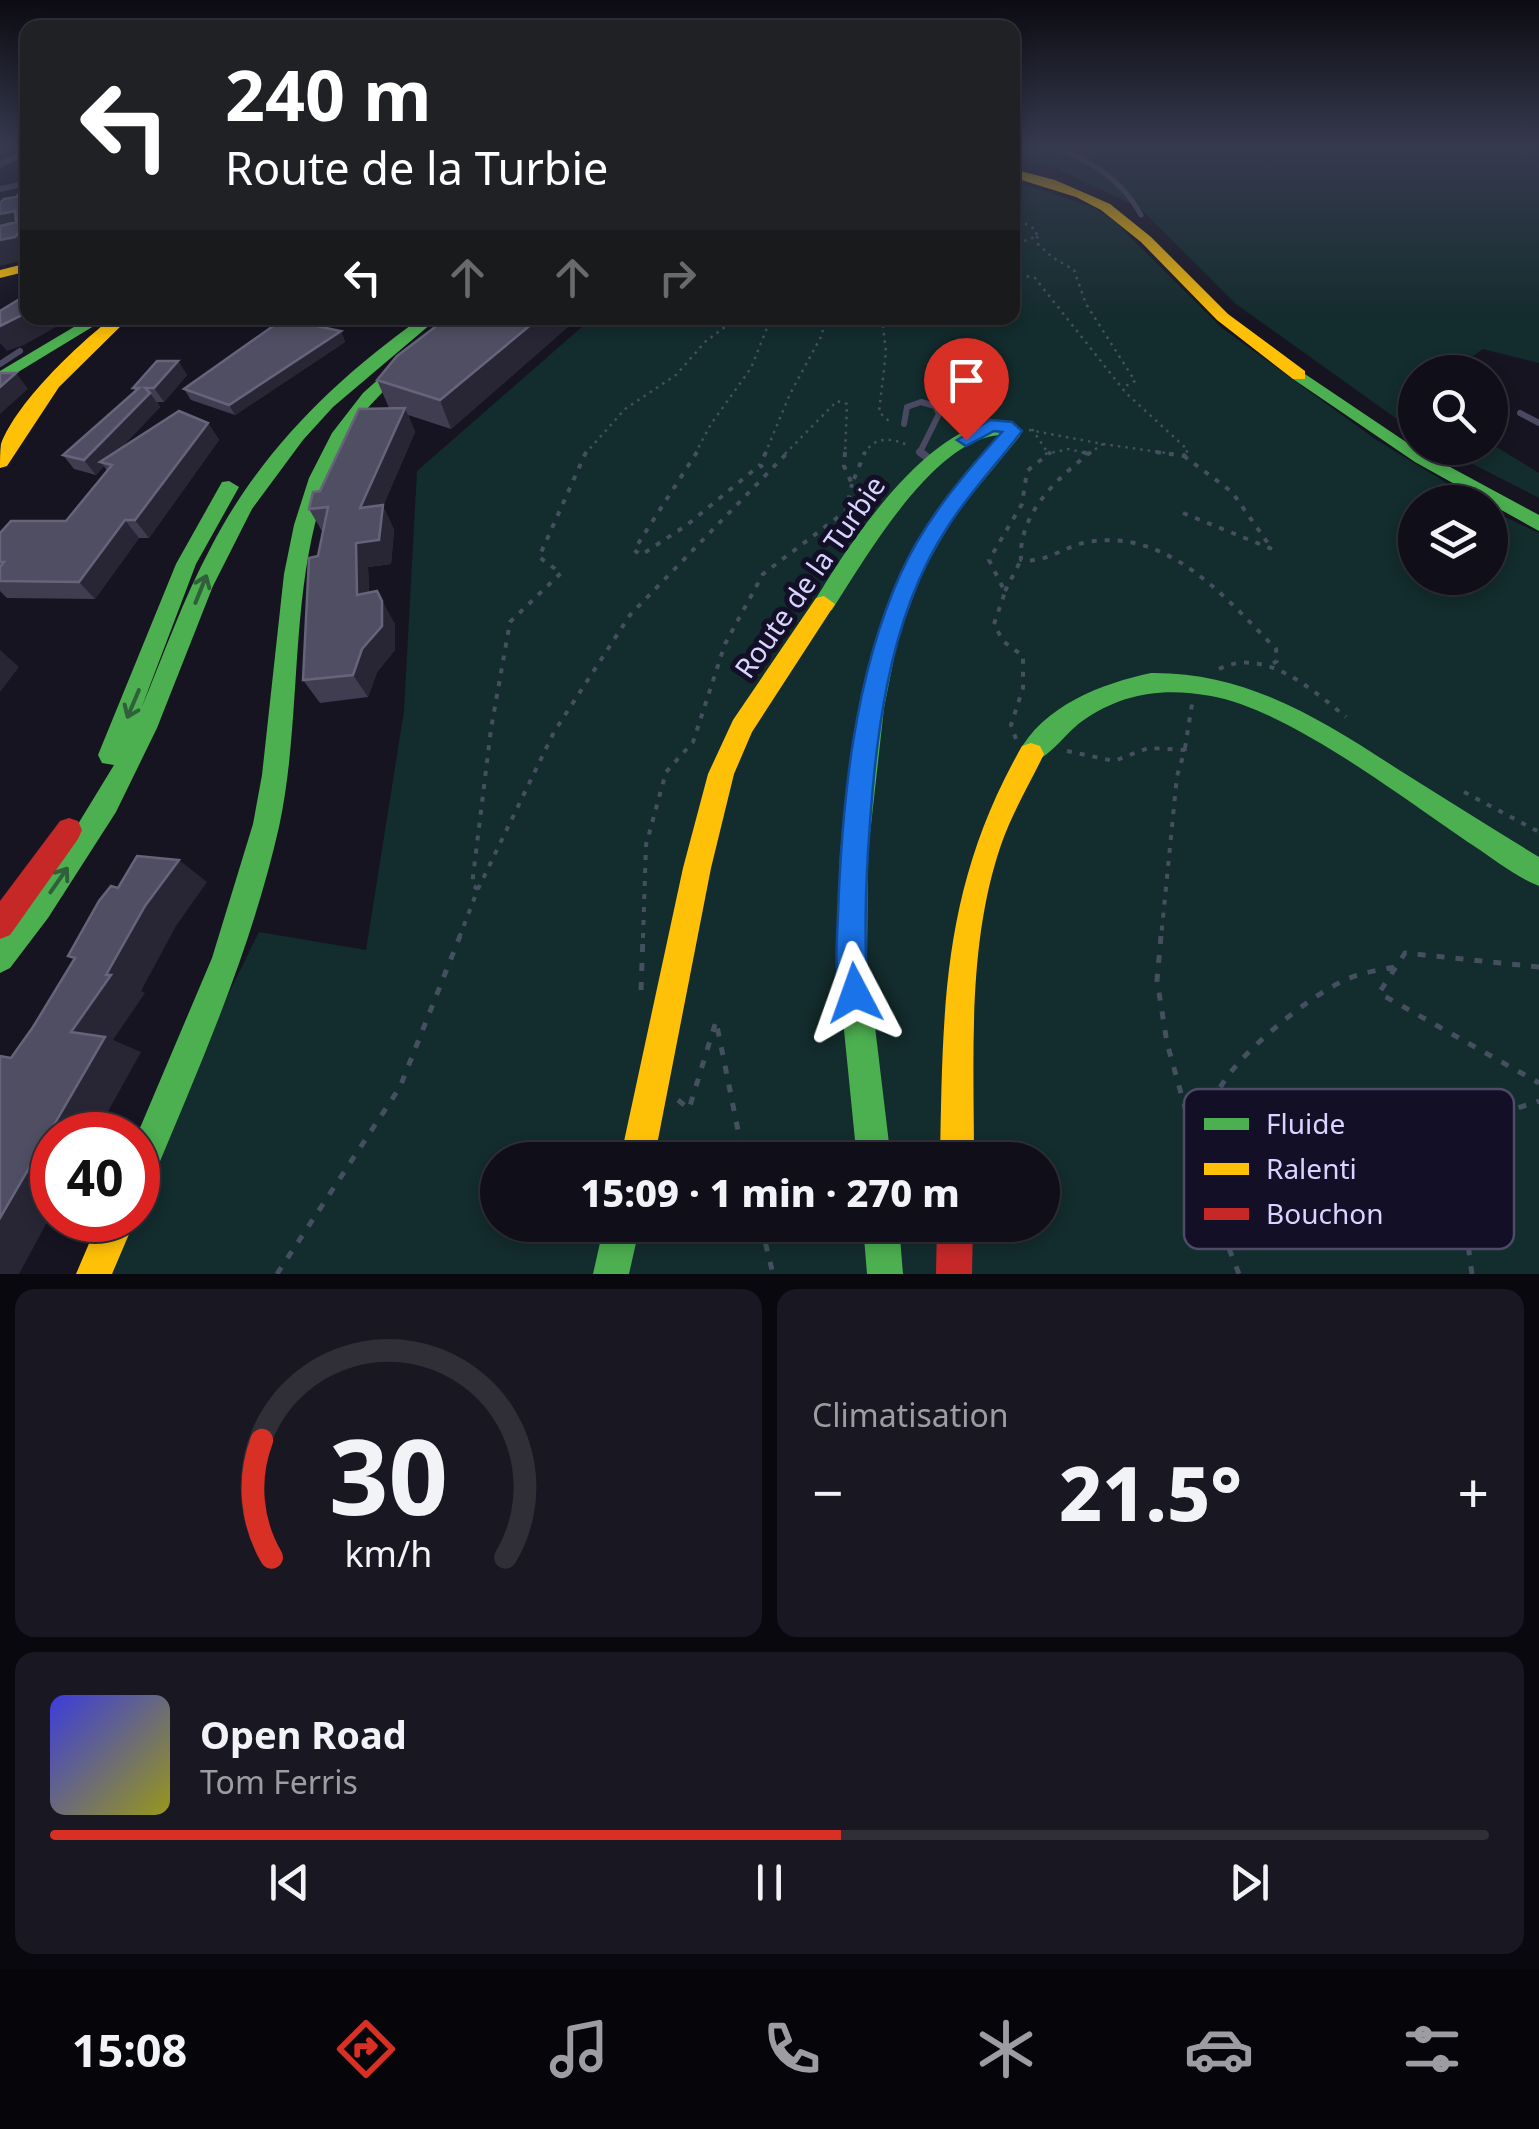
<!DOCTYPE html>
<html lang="fr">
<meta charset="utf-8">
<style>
body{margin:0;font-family:"Noto Sans",sans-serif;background:#191822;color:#f1f3f6;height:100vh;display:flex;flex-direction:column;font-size:38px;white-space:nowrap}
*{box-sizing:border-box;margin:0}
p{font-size:32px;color:#9c9ca2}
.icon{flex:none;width:55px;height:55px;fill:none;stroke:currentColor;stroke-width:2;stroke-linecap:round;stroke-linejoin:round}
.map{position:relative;height:1274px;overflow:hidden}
.drawer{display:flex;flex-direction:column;gap:15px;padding:15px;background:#09080e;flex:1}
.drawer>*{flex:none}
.guide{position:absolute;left:20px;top:20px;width:1000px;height:305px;border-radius:20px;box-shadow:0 5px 15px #0003,0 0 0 2px #302f38;background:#202124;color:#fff;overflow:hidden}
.fabs{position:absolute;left:1398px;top:355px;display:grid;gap:20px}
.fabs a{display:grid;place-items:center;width:110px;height:110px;border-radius:50%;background:#100f19;box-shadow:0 5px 15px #0003,0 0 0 2px #302f38;font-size:50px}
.speed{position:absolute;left:30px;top:1112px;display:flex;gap:20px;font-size:50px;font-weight:700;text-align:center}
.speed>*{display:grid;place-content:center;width:130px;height:130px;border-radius:50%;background:#100f19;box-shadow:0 5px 15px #0003,0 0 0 2px #302f38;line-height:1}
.speed .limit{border:15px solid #d22;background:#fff;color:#111}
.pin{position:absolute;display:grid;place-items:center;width:85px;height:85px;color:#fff;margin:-102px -42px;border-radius:50% 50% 50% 0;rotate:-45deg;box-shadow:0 0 10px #0007}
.pin .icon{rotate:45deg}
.me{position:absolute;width:110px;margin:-55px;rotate:356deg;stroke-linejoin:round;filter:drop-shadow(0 0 8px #0008)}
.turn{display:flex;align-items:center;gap:35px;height:210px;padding:0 40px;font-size:45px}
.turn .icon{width:130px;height:130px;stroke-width:2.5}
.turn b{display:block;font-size:70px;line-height:85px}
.lanes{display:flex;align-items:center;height:95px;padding:0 40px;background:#0003;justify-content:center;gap:50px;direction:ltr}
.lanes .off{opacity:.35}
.big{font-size:75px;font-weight:800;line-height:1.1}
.drawer .card{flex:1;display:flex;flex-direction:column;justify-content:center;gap:15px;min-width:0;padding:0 35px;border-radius:20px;background:#191822}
.drawer .dial{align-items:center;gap:0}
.dial svg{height:260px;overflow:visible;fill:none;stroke:#302f38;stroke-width:7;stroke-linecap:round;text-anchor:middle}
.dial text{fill:#f1f3f6;stroke:none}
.song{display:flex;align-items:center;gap:30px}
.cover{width:120px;height:120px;border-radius:15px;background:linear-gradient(135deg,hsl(240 70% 55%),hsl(60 70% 35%))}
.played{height:10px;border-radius:5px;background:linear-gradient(90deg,#d93025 55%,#302f38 55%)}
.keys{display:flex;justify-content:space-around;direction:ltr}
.heat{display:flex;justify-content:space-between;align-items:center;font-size:55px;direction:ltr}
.drawer .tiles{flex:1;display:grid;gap:15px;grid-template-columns:1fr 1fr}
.card:last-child{grid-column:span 2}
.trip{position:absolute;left:480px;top:1142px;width:580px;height:100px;border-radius:50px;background:#100f19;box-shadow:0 5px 15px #0003,0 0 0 2px #302f38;font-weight:800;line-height:100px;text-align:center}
.menu{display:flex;height:160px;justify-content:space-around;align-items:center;background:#06060a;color:#9c9ca2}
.menu .icon{width:70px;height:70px}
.menu .active{color:#d93025}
.menu b{font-size:45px;color:#f1f3f6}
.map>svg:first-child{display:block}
.green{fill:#132c2d;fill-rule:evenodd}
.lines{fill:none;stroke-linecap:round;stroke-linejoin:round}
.path-far2{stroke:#44505f;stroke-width:2.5;stroke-dasharray:2.5 5;stroke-linecap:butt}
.path-far1{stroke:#44505f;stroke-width:4;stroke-dasharray:5 8;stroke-linecap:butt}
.path{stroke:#44505f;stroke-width:5;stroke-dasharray:8 11;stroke-linecap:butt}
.lane-far2{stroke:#4a4962;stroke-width:5}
.lane-far1{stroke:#4a4962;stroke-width:6}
.lane{stroke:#4a4962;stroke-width:8}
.street{fill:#4a4962;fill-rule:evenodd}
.fast{fill:#4caf50;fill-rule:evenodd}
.slow{fill:#ffc107;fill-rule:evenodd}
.jam{fill:#c62828;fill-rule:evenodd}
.wall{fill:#403d50}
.shaded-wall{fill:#282635}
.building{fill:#504e63;stroke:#66637b;stroke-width:2.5}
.oneway{stroke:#305f3b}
.route{fill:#1a73e8;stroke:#114b97;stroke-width:2.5}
.labels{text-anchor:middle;stroke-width:10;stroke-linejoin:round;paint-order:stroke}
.street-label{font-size:28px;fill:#d9d4ff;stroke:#130f26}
.key{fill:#130f26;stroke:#4e4a67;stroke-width:2.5}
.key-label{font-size:28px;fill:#d9d4ff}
</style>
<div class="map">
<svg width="1539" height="1274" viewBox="0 0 1539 1274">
<rect width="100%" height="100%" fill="#161421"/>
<path class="green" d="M1012 145H1539V363L1483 349 1450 372H1415V432L1236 304 1140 208 1055 168 1013 158Z
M1013 181 1093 207 1113 220 1222 328 1375 439 1478 502H1415V578H1490V510L1539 533V1274H90L116 1220H138V1177L259 932 366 950 404 711 417 471 592 318H1012ZM498 1160H1042V1225H498Z
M1490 443 1539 473V498L1441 448H1490Z"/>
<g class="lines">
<path class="path-far2" d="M1012 216 1035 229 1037 236 1012 246
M1037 236 1038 244 1052 257 1074 270 1086 304 1135 381 1122 388
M1012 273 1035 278 1126 393 1188 450 1185 454
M882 318 886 352 879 412 890 422
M1032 429 1046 450
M1029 430 1103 444 1088 454
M1103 444 1173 454
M585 454 625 409 676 375 706 341 737 318
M695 454 711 424 751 368 771 318
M765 454 790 394 823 333 820 318
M785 454 837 401 847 404 845 454
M864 454C876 435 891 438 910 446
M1045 454 1069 449 1088 454"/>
<path class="path-far1" d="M697 452 634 550 641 555 687 525 760 465
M766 452 760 465 768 473
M845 452 844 466 852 484 865 452
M1083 452 1088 454
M1091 452C1057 478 1018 514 1021 560 1046 564 1064 546 1088 542 1168 528 1226 598 1276 649L1277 661 1269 666
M1156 452 1184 456 1187 452
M1183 513 1272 549 1232 492 1184 456
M1005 591 1021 560
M1219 669C1264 646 1313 690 1346 717
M1016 739 1011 725 1023 688V656L1003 641 994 624 1005 592 989 560 1022 504 1027 471 1051 452
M1185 748 1192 704
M1067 751 1114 761 1148 748 1185 750 1177 776 1161 938
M1464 792 1539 832
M478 889 472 885 491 729 510 622 561 573 539 557 586 452
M459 938 478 889 554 732 630 615 788 452
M643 938 646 845 666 772 693 742 725 644 763 574 846 511 852 484"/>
<path class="path" d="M1161 936 1157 980 1167 1043 1213 1208 1239 1274
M1539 967 1405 953 1379 993 1539 1083
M641 990 643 936
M678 1100 689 1109 716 1021 744 1160
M1200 1160C1213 1138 1208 1116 1217 1094 1232 1058 1308 997 1343 981 1359 973 1378 970 1395 967
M761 1225 773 1274
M277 1274 400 1087 460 936
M1472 1274C1466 1235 1457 1152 1489 1123 1503 1111 1522 1107 1539 1101"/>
<path class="lane-far2" d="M1044 145C1084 155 1121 178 1141 215"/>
<path class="lane-far1" d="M0 364 20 351
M1520 413 1539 423
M904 424 907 407 921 402 935 406 939 414 920 452 923 454"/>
<path class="lane" d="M920 452 934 462"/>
<path class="street" d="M28 147V154L0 168V161Z
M28 180V186L0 192V186Z"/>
<path class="fast" d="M89 318H107L0 383V371Z
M421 318H438L333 407 303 440 252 509 213 586 157 728 116 812 48 918 10 968 0 973V934L64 847 114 765 102 763 98 755 176 564 222 482 229 481 239 487 196 564 141 709C164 654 183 599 211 547 260 452 335 379 421 318Z
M401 359 409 364C390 387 365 406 350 433 282 554 307 696 279 827 251 951 199 1068 150 1185L138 1190 137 1135 212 958 253 824 262 775 284 574 294 525 309 478 332 433 363 393Z
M1299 370 1415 448 1539 515V531L1415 462 1293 379 1291 375Z
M1011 423 1017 425 1020 436 955 515 922 573 898 638 884 708 868 852 867 960 891 1160H857L837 960 840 852 860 708 876 638 900 573 940 506 1002 435C935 436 865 559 832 610L824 612 813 604C846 547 915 445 980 425 990 422 1001 424 1011 423Z
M1151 673C1246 672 1319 718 1396 768 1444 798 1491 828 1539 857V886C1516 877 1495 860 1474 846 1403 799 1292 711 1211 696 1163 687 1121 693 1081 722 1064 734 1042 769 1022 762L1018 754C1042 706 1103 683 1151 673Z
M604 1225H640L629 1274H593Z
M863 1225H899L903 1274H867Z"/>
<path class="slow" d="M1012 169 1055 180 1110 204 1151 237 1228 314 1305 371V379H1293L1217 320 1141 242 1101 210 1076 197 1012 177Z
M28 263V271L0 278V270Z
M112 318H129L59 387 7 466 0 468C0 461 0 451 1 444 17 402 77 345 112 318Z
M824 596 835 604 752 732 734 774 711 868 654 1160H620L683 868 708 774 733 720 816 598Z
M1031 743 1040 746 1044 754C1029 785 1012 813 1001 845 967 944 974 1057 974 1160H940C943 1004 942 887 1022 746Z
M99 1220H135L112 1274H76Z"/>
<path class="jam" d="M69 818 78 821 82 830 78 839 10 935 0 939V901L60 821Z
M937 1225H973L972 1274H936Z"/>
</g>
<path class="wall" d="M0 145H28V157L21 147 6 154 0 153Z
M447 318H578L451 429 408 415 415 432 383 506 394 530 391 564 368 567 369 593 395 624V650L377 672 368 697 320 703 303 680 318 556 323 533 309 509 320 491 389 408 377 380Z
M341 331 345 342 235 415 191 400 184 389Z
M178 361 187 375 164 402H157L160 407 119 450 208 423 219 440 149 538H139L95 599 7 598 0 591V533L66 521 107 471 104 466 96 475 74 469 63 455 135 391 133 388Z"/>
<path class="shaded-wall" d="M0 145H20L21 147 6 154Z
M28 207V259L0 266V214L15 211 20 215Z
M28 312V318H72L24 345 7 351 0 343V326Z
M539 318H578L451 429 440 400Z
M341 331 345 342 235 415 229 405Z
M178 361 187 375 164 402 154 388Z
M16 373 28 389 0 414V387Z
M150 393 160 407 106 464 100 462 104 466 96 475 84 460Z
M405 408 415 432 383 506 394 530 391 564 368 567 370 619 357 595 356 543 360 508Z
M208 423 219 440 149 538 135 520Z
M125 520 139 538 95 599 79 582Z
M377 591 395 624V650L377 672 368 697 353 675Z
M0 650 19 667 0 692Z
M179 860 207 882 176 926 141 991 145 993 113 1040 141 1052 95 1135H52V1213L19 1274H0V1218L71 1032 145 906Z"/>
<path class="building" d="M28 183V207L20 215 22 229 15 237 0 240V226L16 222 15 211 0 214V203L4 199 16 197Z
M28 294V312L0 326V311Z
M447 318H539L440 400 377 380 397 356Z
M283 319 341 331 229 405 184 389Z
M157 361H178L154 388H145L150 393 84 460 63 455 139 388H133Z
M0 373H16L0 387Z
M405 408 360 508 383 505 379 540 356 543 357 595 377 591 382 601V626L362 649 353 675 303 680 309 558 318 556 328 507 309 509 313 492 320 491 359 409Z
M179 411 208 423 135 520H125L79 582 0 581V567L4 562H0V533L11 521H66L112 465 100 462Z
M137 856 179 860 145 906 106 975H111L71 1032 105 1037 0 1218V1056L11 1058 33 1027 75 958 68 956 99 901 111 886 118 888Z"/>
<defs><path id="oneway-shaft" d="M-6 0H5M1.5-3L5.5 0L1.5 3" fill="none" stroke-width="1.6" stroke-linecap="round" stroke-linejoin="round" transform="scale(2.5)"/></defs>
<g class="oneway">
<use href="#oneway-shaft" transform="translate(201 589) rotate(-68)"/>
<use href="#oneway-shaft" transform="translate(133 704) rotate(113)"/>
<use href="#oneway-shaft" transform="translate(59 880) rotate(-55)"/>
</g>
<linearGradient id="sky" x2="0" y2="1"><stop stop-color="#0c0b12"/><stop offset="0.45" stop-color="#363a4e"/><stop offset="1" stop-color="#363a4e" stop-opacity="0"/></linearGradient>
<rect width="1539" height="324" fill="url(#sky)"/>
<path class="route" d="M990 420 1012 422 1022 431C997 464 969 493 947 528 886 621 875 744 868 852 866 887 865 924 866 959 867 975 872 988 866 1004L855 1008 844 1004C833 976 837 943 838 913 842 801 854 678 900 575 924 521 963 475 1002 432L994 431 966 446 957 440Z"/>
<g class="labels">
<g class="street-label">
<text transform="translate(810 577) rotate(-55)" y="10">Route de la Turbie</text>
</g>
</g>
<rect x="1184" y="1089" width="330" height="160" rx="15" class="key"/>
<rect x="1204" y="1118" width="45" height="12" fill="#4caf50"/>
<rect x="1204" y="1163" width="45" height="12" fill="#ffc107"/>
<rect x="1204" y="1208" width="45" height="12" fill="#c62828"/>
<g class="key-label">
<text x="1266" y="1134">Fluide</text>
<text x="1266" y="1179">Ralenti</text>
<text x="1266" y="1224">Bouchon</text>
</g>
</svg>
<div class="fabs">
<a><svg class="icon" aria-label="search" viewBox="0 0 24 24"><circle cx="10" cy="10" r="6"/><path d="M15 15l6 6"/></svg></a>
<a><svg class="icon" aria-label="layers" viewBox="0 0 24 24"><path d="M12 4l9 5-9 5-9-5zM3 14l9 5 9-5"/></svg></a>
</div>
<div class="speed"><div class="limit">40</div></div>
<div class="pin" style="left:966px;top:440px;background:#d93025"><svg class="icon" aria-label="arrive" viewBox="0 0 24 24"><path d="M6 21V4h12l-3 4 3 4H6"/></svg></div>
<svg class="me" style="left:855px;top:993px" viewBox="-20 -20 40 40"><path d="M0-17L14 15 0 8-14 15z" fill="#1a73e8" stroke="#fff" stroke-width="4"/></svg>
<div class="trip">15:09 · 1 min · 270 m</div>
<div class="guide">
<div class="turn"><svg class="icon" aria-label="left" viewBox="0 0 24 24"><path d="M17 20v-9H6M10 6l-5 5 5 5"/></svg><div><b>240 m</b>Route de la Turbie</div></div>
<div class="lanes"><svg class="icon" aria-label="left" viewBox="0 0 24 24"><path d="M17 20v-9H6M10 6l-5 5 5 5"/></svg><svg class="icon off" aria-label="ahead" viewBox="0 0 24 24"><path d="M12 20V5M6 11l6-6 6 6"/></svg><svg class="icon off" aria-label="ahead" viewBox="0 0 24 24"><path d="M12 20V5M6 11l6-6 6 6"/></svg><svg class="icon off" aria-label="right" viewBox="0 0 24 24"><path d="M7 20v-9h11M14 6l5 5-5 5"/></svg></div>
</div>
</div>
<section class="drawer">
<div class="tiles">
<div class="card dial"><svg viewBox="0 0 100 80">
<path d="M14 69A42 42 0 1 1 86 69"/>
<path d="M14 69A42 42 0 0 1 11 33" stroke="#d93025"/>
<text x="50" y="56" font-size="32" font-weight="700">30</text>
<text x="50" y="72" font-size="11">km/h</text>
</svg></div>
<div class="card"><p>Climatisation</p>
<div class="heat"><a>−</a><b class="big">21.5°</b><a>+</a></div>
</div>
<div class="card">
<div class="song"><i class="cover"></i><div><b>Open Road</b><p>Tom Ferris</p></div></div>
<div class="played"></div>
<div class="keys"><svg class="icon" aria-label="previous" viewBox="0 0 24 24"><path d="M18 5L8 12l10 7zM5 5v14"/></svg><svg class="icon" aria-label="pause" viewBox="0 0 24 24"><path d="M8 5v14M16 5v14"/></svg><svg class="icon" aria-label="next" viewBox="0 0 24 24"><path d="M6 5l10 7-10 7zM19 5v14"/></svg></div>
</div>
</div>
</section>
<nav class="menu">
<b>15:08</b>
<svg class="icon active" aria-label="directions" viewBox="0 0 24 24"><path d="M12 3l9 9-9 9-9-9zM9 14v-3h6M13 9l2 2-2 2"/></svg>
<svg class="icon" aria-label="music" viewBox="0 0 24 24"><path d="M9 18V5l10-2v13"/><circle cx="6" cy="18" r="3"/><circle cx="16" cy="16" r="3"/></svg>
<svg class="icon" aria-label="phone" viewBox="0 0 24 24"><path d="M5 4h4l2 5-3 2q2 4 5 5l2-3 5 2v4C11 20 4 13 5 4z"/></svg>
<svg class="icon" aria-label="climate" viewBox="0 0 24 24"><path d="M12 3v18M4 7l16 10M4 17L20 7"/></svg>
<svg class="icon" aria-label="car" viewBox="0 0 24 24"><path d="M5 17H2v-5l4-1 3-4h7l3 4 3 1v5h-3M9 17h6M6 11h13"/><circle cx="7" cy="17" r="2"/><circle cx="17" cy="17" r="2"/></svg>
<svg class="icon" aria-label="filters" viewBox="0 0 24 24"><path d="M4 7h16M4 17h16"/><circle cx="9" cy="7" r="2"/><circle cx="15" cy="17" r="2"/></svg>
</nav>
